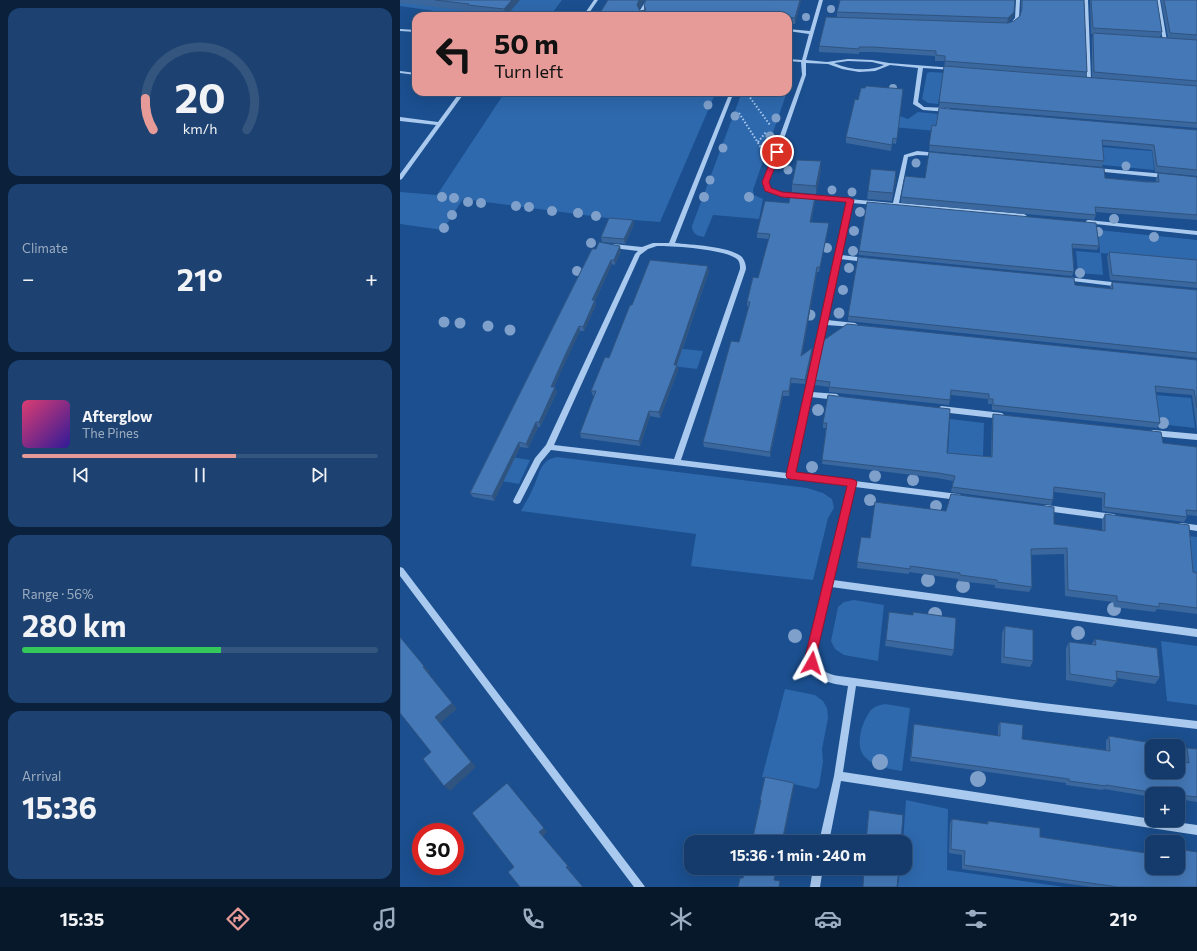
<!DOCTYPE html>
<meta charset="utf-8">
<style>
body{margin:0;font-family:Commissioner,sans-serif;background:#1d4271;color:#f1f3f6;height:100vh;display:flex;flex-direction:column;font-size:15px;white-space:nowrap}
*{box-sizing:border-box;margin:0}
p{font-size:13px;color:#9dadc1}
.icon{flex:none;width:22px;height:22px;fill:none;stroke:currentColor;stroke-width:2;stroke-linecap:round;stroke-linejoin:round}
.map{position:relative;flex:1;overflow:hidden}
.panel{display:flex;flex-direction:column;gap:8px;padding:8px;background:#0b203b;width:400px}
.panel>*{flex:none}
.top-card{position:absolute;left:12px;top:12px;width:380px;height:84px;border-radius:12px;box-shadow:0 4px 16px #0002,0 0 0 1px #33557e;background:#e69b98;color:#111;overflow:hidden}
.fabs{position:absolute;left:745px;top:739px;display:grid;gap:8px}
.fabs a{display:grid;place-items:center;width:40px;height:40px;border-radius:8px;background:#143b6b;box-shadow:0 4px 16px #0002,0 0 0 1px #33557e;font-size:20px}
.speed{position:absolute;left:12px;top:823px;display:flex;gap:8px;font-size:20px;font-weight:700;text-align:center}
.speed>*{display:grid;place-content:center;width:52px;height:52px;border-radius:50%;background:#143b6b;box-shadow:0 4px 16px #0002,0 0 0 1px #33557e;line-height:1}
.speed .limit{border:6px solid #d22;background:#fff;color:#111}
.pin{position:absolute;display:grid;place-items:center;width:34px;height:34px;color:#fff;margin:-17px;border:2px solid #fff;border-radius:50%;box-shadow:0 1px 4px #0007}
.me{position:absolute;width:44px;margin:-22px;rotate:6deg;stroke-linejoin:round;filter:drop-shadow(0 0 3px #0008)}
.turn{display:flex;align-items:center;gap:14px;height:84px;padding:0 16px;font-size:18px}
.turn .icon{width:52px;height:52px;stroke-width:2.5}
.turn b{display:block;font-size:28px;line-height:34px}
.big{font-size:30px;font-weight:700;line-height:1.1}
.panel .widget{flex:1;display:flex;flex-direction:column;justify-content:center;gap:6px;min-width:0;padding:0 14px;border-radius:12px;background:#1d4271}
.panel .dial{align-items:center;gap:0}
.dial svg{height:104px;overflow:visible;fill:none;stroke:#33557e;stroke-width:7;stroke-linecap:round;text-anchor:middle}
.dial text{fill:#f1f3f6;stroke:none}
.song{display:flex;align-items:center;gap:12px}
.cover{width:48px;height:48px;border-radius:6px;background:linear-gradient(135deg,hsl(340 70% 55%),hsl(250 70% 35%))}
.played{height:4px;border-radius:2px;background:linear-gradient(90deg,#e69b98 60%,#33557e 60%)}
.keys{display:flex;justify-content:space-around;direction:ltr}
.heat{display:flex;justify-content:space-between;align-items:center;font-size:22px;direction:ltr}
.charge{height:6px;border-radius:3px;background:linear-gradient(90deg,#34c759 56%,#33557e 0)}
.trip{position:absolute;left:284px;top:835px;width:228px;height:40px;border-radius:12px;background:#143b6b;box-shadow:0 4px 16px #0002,0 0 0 1px #33557e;font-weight:700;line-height:40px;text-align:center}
.tab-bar{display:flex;height:64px;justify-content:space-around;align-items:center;background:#08182b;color:#9dadc1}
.tab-bar .icon{width:28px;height:28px}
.tab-bar .current{color:#e69b98}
.tab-bar b{font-size:18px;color:#f1f3f6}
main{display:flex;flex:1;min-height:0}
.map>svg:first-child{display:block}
.green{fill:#2e69ad}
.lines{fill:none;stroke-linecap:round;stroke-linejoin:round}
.path{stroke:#a9c9ee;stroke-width:2;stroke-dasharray:1.5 2;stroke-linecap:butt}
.minor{fill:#a9c9ee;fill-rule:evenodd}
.tree{fill:#7ea0ca}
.wall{fill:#3a679d}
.shaded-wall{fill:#305480}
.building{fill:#4478b7;stroke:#305480}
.route{fill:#e11d48;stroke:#92132f}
</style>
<main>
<section class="panel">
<div class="widget dial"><svg viewBox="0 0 100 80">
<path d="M14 69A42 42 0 1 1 86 69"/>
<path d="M14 69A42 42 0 0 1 8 45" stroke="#e69b98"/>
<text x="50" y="56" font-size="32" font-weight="700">20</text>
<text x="50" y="72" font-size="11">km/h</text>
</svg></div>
<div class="widget"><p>Climate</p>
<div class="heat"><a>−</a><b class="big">21°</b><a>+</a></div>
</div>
<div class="widget">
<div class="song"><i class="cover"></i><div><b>Afterglow</b><p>The Pines</p></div></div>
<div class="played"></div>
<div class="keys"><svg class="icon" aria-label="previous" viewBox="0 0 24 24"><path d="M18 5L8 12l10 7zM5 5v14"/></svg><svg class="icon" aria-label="pause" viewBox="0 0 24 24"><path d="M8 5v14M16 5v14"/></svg><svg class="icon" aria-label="next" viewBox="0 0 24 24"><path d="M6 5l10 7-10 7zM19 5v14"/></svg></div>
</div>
<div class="widget"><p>Range · 56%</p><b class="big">280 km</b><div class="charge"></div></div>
<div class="widget"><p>Arrival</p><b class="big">15:36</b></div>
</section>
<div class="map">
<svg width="797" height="887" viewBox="0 0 797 887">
<rect width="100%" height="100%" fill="#1b4f8f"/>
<path class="green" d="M0 0H162L150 16H69L0 6Z
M530 72 546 73 545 92H540L538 104 528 103 522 99 527 73Z
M105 92H316L260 222 207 218 63 199 43 230 0 224V192L37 195Z
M342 92H387L353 190 354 195 363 199 359 219 313 215 304 237C298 236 292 234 292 226Z
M518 112 538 114 536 131 471 125 473 118 500 120V116L508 119Z
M701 147 752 151 754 170 703 165Z
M698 230 797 240V263L701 253 703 275 678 273 676 251 700 253Z
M245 345 303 351 297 369 239 362Z
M756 395 791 398 795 428 759 424Z
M550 419 584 423 583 457 548 453Z
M91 454 130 460 119 484 80 477Z
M157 457 407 488 423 493 432 499 434 508 428 518 413 580 291 566 296 534 121 511C125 503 130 496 133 488 140 475 139 460 157 457Z
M788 536 797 537V577L792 576Z
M454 600 484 605 478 661 444 655 435 649 431 641 438 607 444 602Z
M761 641 797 646V705L767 701Z
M385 689 415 695 423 701 427 708 428 718 422 749 423 762 419 786 416 789 362 777Z
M485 704 510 708 502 771C490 769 474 767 465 757 454 746 462 721 471 710 475 706 480 705 485 704Z
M506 800 548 809 547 870 664 887H498L500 868H505V842H503Z"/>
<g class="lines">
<path class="path" d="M346 92 370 125
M339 113 362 149
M358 142 366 132"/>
<path class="minor" d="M194 0H198L187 16H183Z
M246 0H250L243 12 245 16H241L239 12Z
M419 0H423L406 60 427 62 448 59 472 60 489 63 554 68V70H552L523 68 518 102 524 107 548 108 551 110 548 112 523 110 513 104 518 68 490 65 475 71 459 72 442 69 428 64 406 63V75L369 182 370 189 383 193 493 203 504 155 517 151 538 153 540 154V156L517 155 508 157 499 203 624 214 627 216 624 218 452 203 441 255 466 258 469 260 466 262 440 259 427 320 455 323 458 325 455 327 426 325 412 392 437 394 440 397 437 400 410 397 394 474 450 481 452 480 455 481 558 494 561 495 562 497 561 499 558 500 455 487 433 580 797 629V637L431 587 415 657C419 670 426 674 439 676L643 703 797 721V729L643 711 456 686 443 772 752 819V820H761L797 825V835L441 781 429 842H419L434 776 448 686C426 683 413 680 407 657L448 486 151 450 141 462 120 503 117 504 114 503 113 501 135 458 146 445 235 254 238 251 213 248 210 246 213 244 242 247 253 243H269L330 92H334L275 243C291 245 330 246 342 257 345 261 346 265 346 269L281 460 387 473 447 202 382 197 366 191 363 182 402 75 401 62 388 61V59L402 60 409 34 388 31V29L410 31ZM448 61 472 62 484 65C469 72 450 70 434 63ZM257 246C273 246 327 249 338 260 340 263 340 266 340 269L274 459 154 445 240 255 248 249Z
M616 0H620L619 18 611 26 609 25 615 18Z
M684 0H688L691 80 689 81 687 80Z
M756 0H760L767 41 765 42 763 41Z
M0 29 16 30V32L0 31Z
M0 71 16 73V75L0 73Z
M60 92H65L2 179 0 180V174L36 125 0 121V117L38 122Z
M696 168 765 174 768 176 765 178 694 171V169Z
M688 220 797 231V235L686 223V221Z
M666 277 721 283 724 285 721 287 664 280 663 279 664 278Z
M541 406 602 413 605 416 602 419 541 412 538 409Z
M753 430 797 434V440L753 436 751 435 750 433 751 431Z
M646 505 713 514 716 515 717 517 716 519 713 520 646 511 643 510 642 508 643 506Z
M781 523 797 525V531L778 528 777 526 778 524Z
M0 567 3 568 243 884 245 887H234L0 576Z
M413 868H423L420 887H410Z"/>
</g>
<g class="tree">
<circle cx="431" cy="9" r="4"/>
<circle cx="406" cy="17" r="4"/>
<circle cx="493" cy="88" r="4"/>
<circle cx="308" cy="105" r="4.5"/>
<circle cx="335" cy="116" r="4.5"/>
<circle cx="376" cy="118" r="4.5"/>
<circle cx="370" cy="136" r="4.5"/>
<circle cx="323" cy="148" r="4.5"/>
<circle cx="516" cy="163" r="4.5"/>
<circle cx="726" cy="166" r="4.5"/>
<circle cx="388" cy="170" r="4.5"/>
<circle cx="310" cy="180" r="4.5"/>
<circle cx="432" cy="190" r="4.5"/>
<circle cx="452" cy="192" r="4.5"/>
<circle cx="42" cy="197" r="5"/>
<circle cx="304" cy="197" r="5"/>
<circle cx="349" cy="197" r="5"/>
<circle cx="54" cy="198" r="5"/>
<circle cx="68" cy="202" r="5"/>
<circle cx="81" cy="203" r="5"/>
<circle cx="116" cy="206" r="5"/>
<circle cx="129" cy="207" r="5"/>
<circle cx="152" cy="211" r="5"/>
<circle cx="460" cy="212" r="5"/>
<circle cx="178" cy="213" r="5"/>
<circle cx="52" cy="215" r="5"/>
<circle cx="196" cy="216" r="5"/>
<circle cx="714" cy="219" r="5"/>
<circle cx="44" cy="228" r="5"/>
<circle cx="454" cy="231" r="5"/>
<circle cx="698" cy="232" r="5"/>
<circle cx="754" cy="237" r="5"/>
<circle cx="191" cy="243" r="5"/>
<circle cx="427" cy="248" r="5"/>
<circle cx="453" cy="251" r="5"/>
<circle cx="449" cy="268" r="5"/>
<circle cx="177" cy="271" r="5"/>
<circle cx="680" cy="273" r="5"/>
<circle cx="443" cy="290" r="5"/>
<circle cx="439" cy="313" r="5.5"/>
<circle cx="410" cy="315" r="5.5"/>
<circle cx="44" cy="322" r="5.5"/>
<circle cx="60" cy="323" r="5.5"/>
<circle cx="88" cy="326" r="5.5"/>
<circle cx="110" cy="330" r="5.5"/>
<circle cx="418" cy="410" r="6"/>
<circle cx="763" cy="423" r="6"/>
<circle cx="412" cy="467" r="6"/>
<circle cx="475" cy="476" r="6"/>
<circle cx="513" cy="480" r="6"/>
<circle cx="470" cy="500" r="6"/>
<circle cx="536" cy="506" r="6"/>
<circle cx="528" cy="580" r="7"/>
<circle cx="563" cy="586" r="7"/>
<circle cx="714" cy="609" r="7"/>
<circle cx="535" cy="614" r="7"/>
<circle cx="678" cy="633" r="7"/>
<circle cx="395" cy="636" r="7"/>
<circle cx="480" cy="762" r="8"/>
<circle cx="578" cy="779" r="8"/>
</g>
<path class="wall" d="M0 0H120L106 16H100L70 12V11L0 3Z
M208 0H244L239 9 240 11 244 10V5L401 0 395 24H388V16H198Z
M621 0H684L687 72 686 77 692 78V39L693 34H691L690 0H757L762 32 760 37 768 38 761 0H797V128L539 107 545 61H535V56L472 52H459V54L419 52V46L437 17V12L613 17 607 23H608L614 21 620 16 621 12Z
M503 89 496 144 492 143 491 151 446 143V137L458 100Z
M532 125 797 130V176L755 172 752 150 702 145 704 161 702 167 529 151Z
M421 170 416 194 392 192V184Z
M758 173 797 177V220L696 212V215L694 220 501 203V197L525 178H705L756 182V179Z
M496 180 492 201 467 199 468 191Z
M415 197V202L411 222 428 228 419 272H417L402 355 412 348V353L405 384 391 383 389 396H383L370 457 304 447 303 442 339 342 349 307 347 306V302L358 278 369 239 357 238V233L389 203Z
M233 220 234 224 225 244 202 242 201 237Z
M696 223 699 246 697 250 672 248 674 272 672 276 459 255V251Z
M192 249 221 251 215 265 212 264 195 301 196 305 184 331H180L167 358 154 387 157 392 140 427H138L128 448 120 447 94 501 73 497 70 493Z
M709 252 797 260V288L710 280 707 257Z
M309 271 277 365 278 370 260 418 250 416 240 446 181 438 180 433 194 396H193L191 391 209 358 232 305Z
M712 282 797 290V358L448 321V316L675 285 711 289 710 287Z
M797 360V431L792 395 756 392 760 423 757 428 592 410V404H588V399L551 395 549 405 429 392V387L415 385V380Z
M428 395 547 453 591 457 592 419 593 414 763 443 797 447V516L787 515V517L784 522 702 511V498L654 492 653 500 651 505 551 492 553 481 537 478 422 464 427 428H423V423Z
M546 511 654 524 702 531V520L705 514 793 572 797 573V614L757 609 755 612 714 607 713 602 665 596 664 554 631 555 632 587 629 592 595 588V585L558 581V579L509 572V574L457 568 461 537 470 538Z
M489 612 512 615 554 650 552 656 485 646Z
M605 626 633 661 630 667 601 663 602 633Z
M695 639 760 677 755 684 717 678V681L712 687 666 680V648L669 642 691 645Z
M600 722 622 739 706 750V741L709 736 747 756 783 762 782 752 787 748 797 749V802L778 799V794H752V795H747L746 796 704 789 702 790 666 785V783L510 761 513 728 514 724 598 736V726Z
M469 810 501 842H466Z
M552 819 586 824 588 821 640 837 751 854V849L752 848V868L797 887H692L562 869V855L549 853 550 823Z"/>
<path class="shaded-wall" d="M112 0H120L106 16 104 9Z
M239 0H244L238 11 237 5Z
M400 0H401L395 24V18Z
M614 12 613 17 607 23 608 18Z
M421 161V170L416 194V186Z
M496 171V180L492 201 493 193Z
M415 197V202L410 226V222Z
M233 220 234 224 225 244 224 239Z
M220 246 221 251 215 265 214 260Z
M211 260 212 264 195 301 196 305 184 331 183 327 192 300Z
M308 266 309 271 275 370 274 365Z
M417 267V272L401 360V356Z
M179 326 180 331 152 391 151 387Z
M412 348V353L405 384V380Z
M277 365 278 370 260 418 259 412Z
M391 378V383L389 396V391Z
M155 387 157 392 140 427 139 422Z
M383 391V396L370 457V452Z
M249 411 250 416 240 446 239 441Z
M136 422 138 427 128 448 126 444Z
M119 442 120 447 94 501 92 496Z
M24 666 30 672 28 673 57 709 40 723 76 767 50 791 44 786 23 667Z
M107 783 147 832 143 836 171 869 170 870 139 832Z
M394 783V787L383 842H382Z
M376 868H377L374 883V880Z"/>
<path class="building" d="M35 0H112L104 9 68 5 69 4Z
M208 0H239L237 5 240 11 246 10 244 5 246 0H400L395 18 388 17V16H198Z
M440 0H615L614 12 608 18 437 12Z
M622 0H684L687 72 545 61V56L536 55V51L472 47H459V49L419 46 426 17 608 23 614 21 620 16 622 8Z
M691 0H757L762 32 693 28Z
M764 0H797V35L770 33Z
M693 33 797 40V81L694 72Z
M544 66 797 86V123L539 102Z
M466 86 503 89 497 139 493 138 492 145 446 137 455 99 458 100 461 88H465Z
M539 108 797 130V170L757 166 754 145 702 140 704 161 529 145 532 125 536 126Z
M529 152 704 168 705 178 747 182H759L758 173 797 177V215L695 207 696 215 501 197 505 176 525 178Z
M397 160 421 161 416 186 392 184Z
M471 169 496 171 493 193 468 191Z
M390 194 415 197 410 222 429 223 420 267H417L401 356 412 348 405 380 391 378 389 391H383L370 452 303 442 331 341 339 342 350 302H347L353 277 358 278 370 234 357 233 365 201 389 203Z
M467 202 696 223 699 246 672 244 674 272 459 251Z
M209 218 233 220 224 239 201 237Z
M199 242 220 246 214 260H211L192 300H195L183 327 179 326 166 353 151 387H155L139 422H136L126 444 119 442 92 496 70 493 192 249H196Z
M709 252 797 260V283L712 275Z
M458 257 674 278 675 285 713 289 712 282 797 290V353L448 316Z
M250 260 308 266 274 365H277L259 412 249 411 239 441 180 433 196 391H191L205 357 209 358 230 305H232Z
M447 324 797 360V408L794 390 755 386 760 423 593 405V399H589V394L551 390 550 400 429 387 430 382 415 380 424 340Z
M428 395 550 409 547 453 592 457 593 414 761 432 763 443 797 447V511L786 510 787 517 704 507 705 493 654 487 653 500 552 487 555 476 538 473 422 460 427 423H423Z
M551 494 654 507V524L705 531V514L789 525 793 572 797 573V608L759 603V607L717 601V596L668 590 667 548 631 549 632 587 597 582V580L560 575V573L510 566V569L457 562 461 537 470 538 475 502 546 511Z
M489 612 513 615V612L556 618 554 650 486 640Z
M605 626 633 630V661L604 657Z
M0 637 24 666 23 667 52 703 35 717 71 762 44 786 23 759 31 752 0 713Z
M695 639 757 648 760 677 716 671 717 681 670 674 669 642 696 645Z
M600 722 623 725 622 739 710 751 709 736 746 742 747 756 752 757V772H778V761L789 763 787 748 797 749V797L778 795V794H773L750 791V792L706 785V786L669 781V779L511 757 514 724 600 736Z
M365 777 394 783 382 842H352L361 800H360Z
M107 783 144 828 139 832 168 866 166 867 183 887H120L108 872 114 867 72 813Z
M469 810 503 815 501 842H466Z
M552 819 588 824V821L640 828V837L752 854V868H778V849L797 852V887H718L564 865 565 851 551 849Z
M345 868H376L374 880 380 881 379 887H338L340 878H343Z
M464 868H499L497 887H463Z"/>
<path class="route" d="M377 149 381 152 369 182 371 188 382 192 450 198 454 200 396 472 452 479 455 480 457 482 416 657 417 663 416 667 412 668 408 667 405 657 447 486 390 479 387 478 386 475 446 202 382 197 365 191 362 182 374 152Z"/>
</svg>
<div class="fabs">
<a><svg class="icon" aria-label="search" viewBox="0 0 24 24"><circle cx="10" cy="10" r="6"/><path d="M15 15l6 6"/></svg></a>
<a>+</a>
<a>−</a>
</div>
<div class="speed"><div class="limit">30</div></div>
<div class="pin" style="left:377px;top:152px;background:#d93025"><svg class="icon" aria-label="arrive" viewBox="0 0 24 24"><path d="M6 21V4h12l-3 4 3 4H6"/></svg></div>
<svg class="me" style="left:412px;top:663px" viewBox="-20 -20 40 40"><path d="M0-17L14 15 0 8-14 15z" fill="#e11d48" stroke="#fff" stroke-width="4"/></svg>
<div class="trip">15:36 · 1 min · 240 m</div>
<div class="top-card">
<div class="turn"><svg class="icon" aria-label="left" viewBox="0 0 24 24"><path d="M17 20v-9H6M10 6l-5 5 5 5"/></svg><div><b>50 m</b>Turn left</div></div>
</div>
</div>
</main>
<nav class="tab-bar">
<b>15:35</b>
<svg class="icon current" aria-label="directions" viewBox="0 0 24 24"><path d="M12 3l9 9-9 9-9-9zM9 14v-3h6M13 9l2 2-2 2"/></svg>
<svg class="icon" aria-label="music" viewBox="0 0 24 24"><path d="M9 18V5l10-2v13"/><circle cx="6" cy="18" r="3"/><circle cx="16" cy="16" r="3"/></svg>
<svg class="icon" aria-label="phone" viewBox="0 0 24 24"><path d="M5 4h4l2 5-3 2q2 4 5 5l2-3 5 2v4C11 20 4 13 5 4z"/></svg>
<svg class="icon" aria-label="climate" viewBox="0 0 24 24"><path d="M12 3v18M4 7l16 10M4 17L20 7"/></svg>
<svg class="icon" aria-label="car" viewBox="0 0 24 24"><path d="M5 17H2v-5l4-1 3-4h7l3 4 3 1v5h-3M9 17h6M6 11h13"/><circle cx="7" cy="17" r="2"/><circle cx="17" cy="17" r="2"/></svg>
<svg class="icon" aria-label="filters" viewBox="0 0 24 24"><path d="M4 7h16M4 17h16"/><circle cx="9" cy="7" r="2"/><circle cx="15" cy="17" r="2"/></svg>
<b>21°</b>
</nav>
